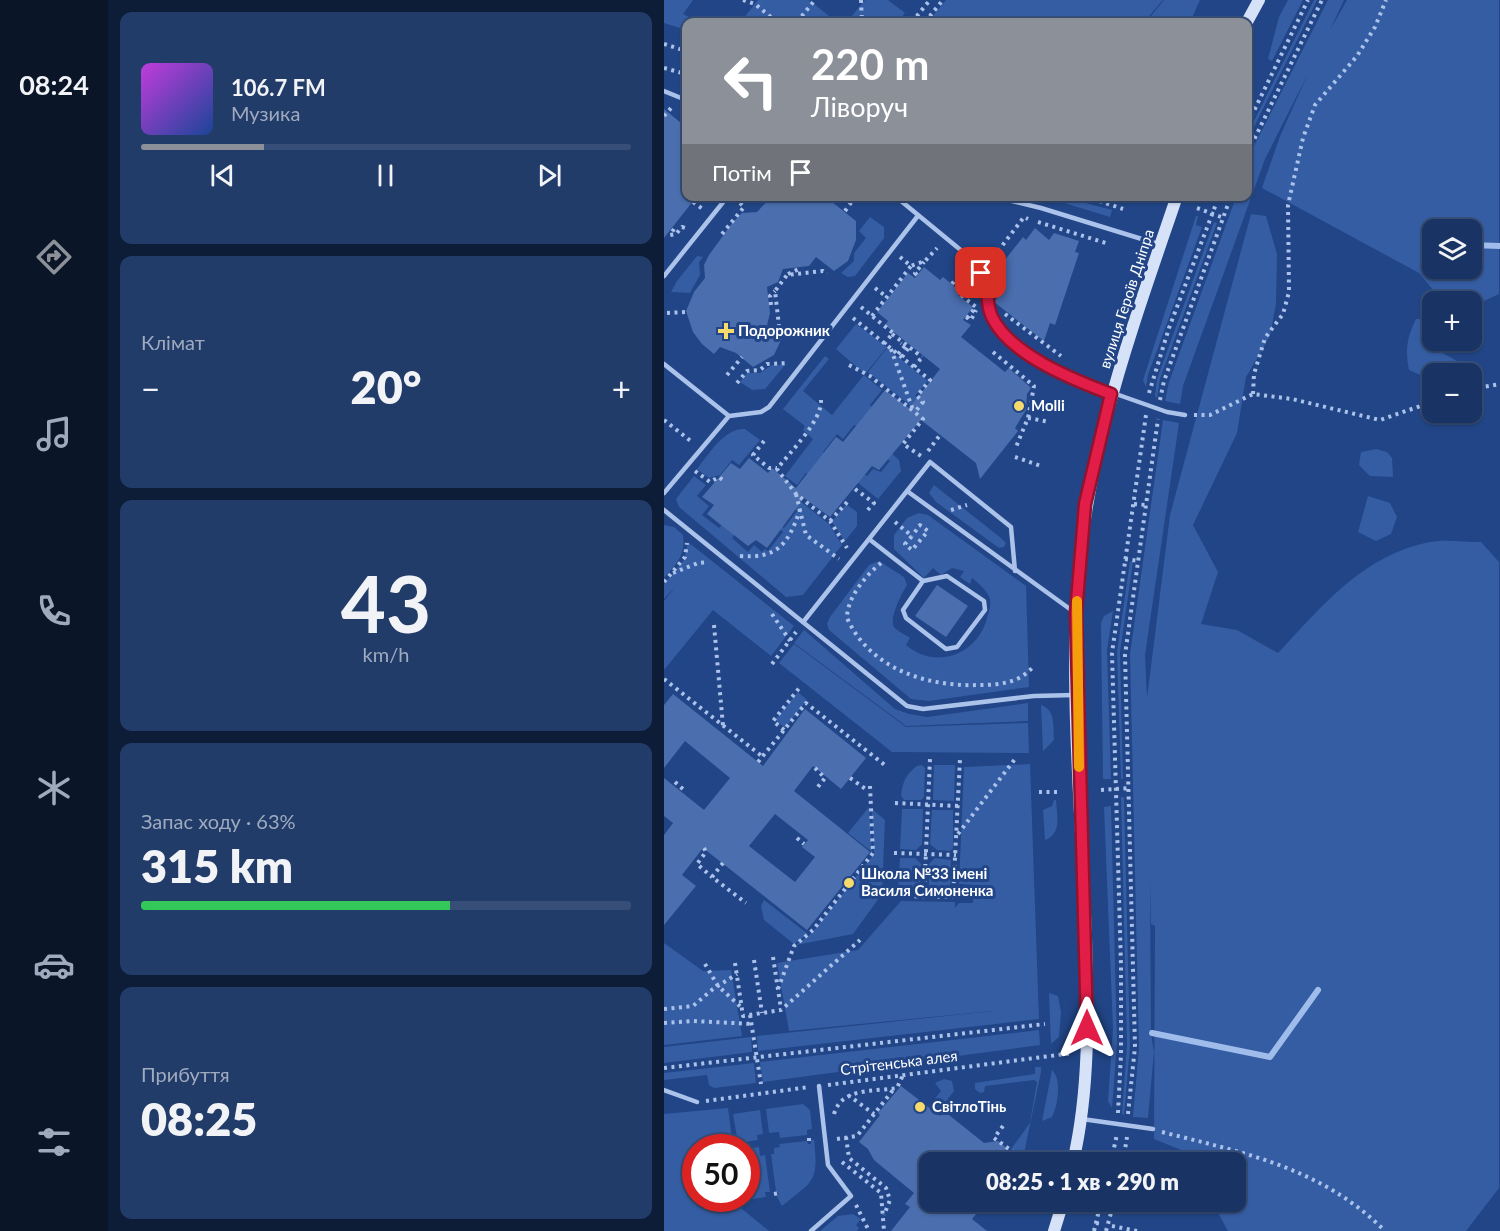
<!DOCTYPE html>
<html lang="uk">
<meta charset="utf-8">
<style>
body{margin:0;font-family:Lato,sans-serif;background:#223c6a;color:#f1f3f6;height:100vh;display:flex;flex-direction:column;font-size:22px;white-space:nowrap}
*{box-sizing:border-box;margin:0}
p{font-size:20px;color:#9faabf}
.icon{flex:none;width:33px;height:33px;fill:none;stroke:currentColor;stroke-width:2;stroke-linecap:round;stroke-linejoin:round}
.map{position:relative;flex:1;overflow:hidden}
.panel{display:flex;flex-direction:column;gap:12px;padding:12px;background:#0e1d37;width:556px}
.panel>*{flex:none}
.top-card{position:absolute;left:18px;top:18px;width:570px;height:183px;border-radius:12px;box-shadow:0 2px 4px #0004,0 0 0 2px #374f78;background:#8c9099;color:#fff;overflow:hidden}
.controls{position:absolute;left:758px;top:219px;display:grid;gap:12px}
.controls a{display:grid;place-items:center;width:60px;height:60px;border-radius:12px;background:#193464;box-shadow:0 2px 4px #0004,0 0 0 2px #374f78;font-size:30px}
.speed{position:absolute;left:18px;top:1134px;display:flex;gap:12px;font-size:30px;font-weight:700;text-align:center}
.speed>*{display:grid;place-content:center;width:78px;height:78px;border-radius:50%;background:#193464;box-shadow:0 2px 4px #0004,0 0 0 2px #374f78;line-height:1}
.speed .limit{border:9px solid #d22;background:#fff;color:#111}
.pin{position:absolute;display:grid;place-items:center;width:51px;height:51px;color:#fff;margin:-26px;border-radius:12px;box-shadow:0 3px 9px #0006}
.me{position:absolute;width:66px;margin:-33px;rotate:0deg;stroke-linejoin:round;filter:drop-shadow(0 0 4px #0008)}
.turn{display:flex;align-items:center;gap:21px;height:126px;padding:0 30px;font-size:27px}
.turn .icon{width:78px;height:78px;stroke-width:2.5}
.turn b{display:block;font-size:42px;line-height:51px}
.then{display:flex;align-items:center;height:57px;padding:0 30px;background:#0003;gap:12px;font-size:22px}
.big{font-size:45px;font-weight:800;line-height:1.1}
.panel .widget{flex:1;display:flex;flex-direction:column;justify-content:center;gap:9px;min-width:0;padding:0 21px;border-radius:12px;background:#223c6a}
.panel .dial{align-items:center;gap:0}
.dial b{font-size:78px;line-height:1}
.song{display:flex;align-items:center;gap:18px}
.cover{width:72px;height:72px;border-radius:9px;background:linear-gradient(135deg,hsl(290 70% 55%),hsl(220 70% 35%))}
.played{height:6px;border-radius:3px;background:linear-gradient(90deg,#8c9099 25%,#374f78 25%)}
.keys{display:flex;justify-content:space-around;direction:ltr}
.heat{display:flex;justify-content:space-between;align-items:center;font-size:33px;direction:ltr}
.charge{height:9px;border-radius:4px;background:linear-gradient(90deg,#34c759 63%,#374f78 0)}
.trip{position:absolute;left:255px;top:1152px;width:327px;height:60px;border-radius:12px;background:#193464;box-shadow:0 2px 4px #0004,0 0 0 2px #374f78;font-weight:800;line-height:60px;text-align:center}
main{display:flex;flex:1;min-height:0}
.tabs{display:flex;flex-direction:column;width:108px;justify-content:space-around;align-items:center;background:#0a1528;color:#9faabf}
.tabs .icon{width:42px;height:42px}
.tabs .current{color:#8c9099}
.tabs b{font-size:27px;color:#f1f3f6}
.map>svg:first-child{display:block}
.green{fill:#355da3;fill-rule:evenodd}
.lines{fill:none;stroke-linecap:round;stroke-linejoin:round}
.stream{stroke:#9fbceb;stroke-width:6}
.building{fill:#4a6eae;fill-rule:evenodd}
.path{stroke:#abc2ea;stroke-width:4;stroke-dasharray:3 4.5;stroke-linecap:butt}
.service{stroke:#abc2ea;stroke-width:4.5}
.secondary{stroke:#d6e2f8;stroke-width:12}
.route-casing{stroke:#92132f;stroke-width:15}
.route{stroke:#e11d48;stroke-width:10}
.slow{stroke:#f59e0b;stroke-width:10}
.poi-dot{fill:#f6da6c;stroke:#214586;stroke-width:2}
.labels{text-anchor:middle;stroke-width:6;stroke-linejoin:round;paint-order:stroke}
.street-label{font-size:15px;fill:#fff;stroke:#214586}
.poi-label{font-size:15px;font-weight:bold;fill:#fff;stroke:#214586;text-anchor:start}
</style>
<main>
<nav class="tabs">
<b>08:24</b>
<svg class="icon current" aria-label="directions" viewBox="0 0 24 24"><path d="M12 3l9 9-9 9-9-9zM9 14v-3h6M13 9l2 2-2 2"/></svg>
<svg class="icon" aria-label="music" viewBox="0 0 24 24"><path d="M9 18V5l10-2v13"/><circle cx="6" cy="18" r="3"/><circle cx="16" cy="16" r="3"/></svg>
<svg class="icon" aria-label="phone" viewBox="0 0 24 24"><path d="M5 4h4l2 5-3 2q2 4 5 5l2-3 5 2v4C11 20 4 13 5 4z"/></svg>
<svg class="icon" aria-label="climate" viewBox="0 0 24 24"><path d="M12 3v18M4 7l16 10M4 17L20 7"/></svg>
<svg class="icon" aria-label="car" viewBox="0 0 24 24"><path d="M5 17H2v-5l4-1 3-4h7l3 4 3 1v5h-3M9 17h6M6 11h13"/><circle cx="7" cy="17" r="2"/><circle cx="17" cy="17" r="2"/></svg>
<svg class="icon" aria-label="filters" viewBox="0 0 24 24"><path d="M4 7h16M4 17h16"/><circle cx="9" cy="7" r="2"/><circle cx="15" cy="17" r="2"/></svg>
</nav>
<section class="panel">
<div class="widget">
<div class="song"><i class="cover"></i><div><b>106.7 FM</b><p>Музика</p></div></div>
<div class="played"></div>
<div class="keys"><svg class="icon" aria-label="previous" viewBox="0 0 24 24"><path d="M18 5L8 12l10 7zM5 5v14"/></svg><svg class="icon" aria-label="pause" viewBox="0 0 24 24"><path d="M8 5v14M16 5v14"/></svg><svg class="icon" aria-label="next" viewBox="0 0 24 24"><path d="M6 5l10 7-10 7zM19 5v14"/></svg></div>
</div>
<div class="widget"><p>Клімат</p>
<div class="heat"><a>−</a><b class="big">20°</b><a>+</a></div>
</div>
<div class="widget dial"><b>43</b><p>km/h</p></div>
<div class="widget"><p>Запас ходу · 63%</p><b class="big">315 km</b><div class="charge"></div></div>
<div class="widget"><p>Прибуття</p><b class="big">08:25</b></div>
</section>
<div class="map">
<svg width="836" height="1231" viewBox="0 0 836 1231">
<rect width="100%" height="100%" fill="#214586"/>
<path class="green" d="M0 0H29L19 14 29 19 28 22H22V30L0 23Z
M94 0H145L170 20 169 22H68L73 16 79 19Z
M201 0H224L241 13 234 22H183Z
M282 0H499L480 22H264Z
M500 0H536L526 22H482Z
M624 0H639L608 61 604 59 615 17Z
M650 0H653L584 139V133Z
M664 0H680L666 30 683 0H835V294L809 306 807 302C778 302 772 294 755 273L598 188 616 136 644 74 601 159 519 386 516 404 501 401 505 382 572 197 584 196V165L590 146ZM768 230H807V268H768Z
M399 197 448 210 446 217 397 202Z
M587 214 602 216 613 254 612 304 606 336 582 377 573 433 529 525 554 572 537 624 573 630 614 653C658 606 699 555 766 542 782 539 801 542 817 542L835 562V1188L802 1231H564L548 1202H572V1162H528L522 1152 490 1139 491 926 487 924 486 880 487 1034 490 1052 484 1118 469 1117 475 1048 466 654 499 420 515 423 481 655 483 698 506 515Z
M532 216H534L532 225 538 227 484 375 482 387 479 380Z
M206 217 220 227V238L191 276 184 277 177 273 190 261V253L202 238 195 231Z
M550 222 553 223 496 379 493 398 491 396 493 379Z
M33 256 39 257 35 262 36 275 26 293 7 292 13 281Z
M752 319H765C772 328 766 336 761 343L798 364 804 373 768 374V380L745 370C741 350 743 337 752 319Z
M192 324 223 347 201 374 172 349Z
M223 348 264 381 251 396 258 402 252 410 204 372Z
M161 356 165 359 139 391 168 415 200 375 218 390 206 405 210 409 193 426 190 425 179 439 173 434 159 452 162 455 146 475 142 473 133 485 121 476 149 439 139 430 141 426 119 409Z
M108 365H121L101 389 88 390 76 382 83 373H96Z
M81 429 96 440 75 465 68 460 56 475 45 478 33 469C45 454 60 428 81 429Z
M712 449 723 452 728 458 729 477 706 476 695 465 697 452Z
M225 451 235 460 237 471 214 499 193 482 200 474 203 476 209 469 217 472 226 461 220 456Z
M30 476 42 485 33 496 45 506 38 515 55 528 62 520 74 529 68 538 84 552 90 545 98 552 100 549 104 551 119 532 112 526 114 523 120 528 133 511 125 505 131 497 165 524 178 545 139 595 122 597 15 507 12 499Z
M270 485 337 538 342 543 340 547 335 548 272 502 265 493Z
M704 496 726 503 733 517 727 534 712 541 694 532Z
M182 504 193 512V526L181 541 168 522Z
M255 513 264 515 362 586 365 687 265 701 247 699 165 630 163 624 166 617 205 565 215 561 240 577 243 585C238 593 225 618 230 627 233 631 242 635 246 638L242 645C272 671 314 654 323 618 325 612 327 605 326 599 323 590 315 584 308 578L306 584 296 577 300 571 288 568 277 575 269 568 260 578 230 549V535L243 518Z
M0 525 10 527 19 535C22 555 13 563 0 578Z
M24 542 130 626 107 656 49 610 0 670V601L12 586 0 599V584L20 560Z
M466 561 469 562 456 652 459 779H457L453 652Z
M449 611 443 650 447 779H439L437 623 440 616Z
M140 630 231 709 245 714 263 717 364 703V721L242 726 130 643Z
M130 644 242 727 364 723 365 753 228 752 115 663Z
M134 692 143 700 121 728 111 720Z
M377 705C392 710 389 727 390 740L379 751Z
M366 764 375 1019 94 1051 93 1036 339 1010 125 1031 113 963 194 950 237 901 291 902V908L295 903H309L310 885 295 884 300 767Z
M270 765H291L290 801 269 800Z
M253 766 258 765 261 768 260 797 257 800H240L237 796C238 783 242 774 253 766Z
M457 797H460L466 1046 460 1115 458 1114 463 1045Z
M390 800H392C393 815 398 834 381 840L379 810 388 806Z
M447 806 453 1043 448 1108 444 1101 449 1029 440 807Z
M205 807 208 852 184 833Z
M208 809 221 820 218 894 189 934 132 945 148 933 210 854Z
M238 809H259L258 844 252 850 236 849Z
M268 810H289V848L286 851 273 850 266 844Z
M236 858H251L257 864 256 892 234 891Z
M271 858 287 860 286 893 265 892V864Z
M100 900 144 934 130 944 100 920 97 906Z
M0 943 39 971 67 970 78 1036 0 1045Z
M385 993 394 996 397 1012 395 1037 387 1044Z
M375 1030 376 1045 99 1082 96 1062Z
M87 1037 88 1052 0 1063V1047Z
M90 1063 92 1083 50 1088 45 1085 43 1075 0 1080V1073Z
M371 1067H377V1072L359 1158 347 1149 366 1123 373 1082 370 1080 321 1086 320 1092 316 1093 311 1089V1083L371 1074Z
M388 1070C398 1079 394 1105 388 1117L378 1121Z
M280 1079 288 1081 290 1091 273 1113 265 1106 277 1091 271 1083Z
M139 1104 146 1110 148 1129 143 1130V1135L116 1138 115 1132 105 1133 102 1109Z
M64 1108 69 1147 32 1148V1198L75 1199 77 1208 105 1231H0V1114Z
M96 1110 99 1134 93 1135 94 1140 74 1143 69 1114Z
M147 1140H150C155 1182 149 1181 118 1206L112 1195 115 1194 112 1192 107 1154H110V1148L116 1147 115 1144 143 1141 144 1144H147Z
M95 1147 96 1156 101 1155 106 1192H101L102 1197 82 1200 83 1149Z
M189 1214 197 1219 192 1225 195 1228 193 1231H156L174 1216Z"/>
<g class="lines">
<path class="stream" d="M768 229 770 230
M807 245 836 246
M488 1033 606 1057 654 990"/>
</g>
<path class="building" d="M0 109 22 127V196H33L0 238Z
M108 196 163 198 192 221V240L184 261 170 271 152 257 145 266 119 269 114 282 103 287 106 313 103 325 118 338 110 355 89 367 72 353 56 347 50 354 38 344 29 332 22 311 30 292 41 278 40 265 45 255 69 222 78 213 93 212Z
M371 228 385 240 390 233 415 241 411 252 415 253 391 325 386 323 380 341 330 302 340 289 329 281 336 272 333 270 359 237 362 240Z
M260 267 276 280 279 277 297 292 294 295 309 307 299 320 307 325 297 337 341 372 345 368 367 388 363 394 362 410 351 428 354 431 316 479 312 463 257 420 215 470 208 466 166 517 140 498 103 548 92 540 84 546 43 514 50 505 38 497 67 463 76 469 85 458 104 473 108 468 132 488 172 437 179 442 221 390 245 408 276 369 221 325 224 321 213 312 244 273 251 278Z
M273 585 304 606 282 637 251 616Z
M9 694 99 766 141 709 202 758 177 789 149 766 130 791 206 852 143 930 39 848 18 875 32 886 0 925V835L9 823 0 816V778L40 810 66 778 21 741 0 768V705ZM111 814 144 840 138 847 151 857 131 882 85 846Z
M237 1086 276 1116 280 1111 320 1143 334 1141 360 1162H266V1202H322L308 1219 323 1231H227L246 1207 241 1204 250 1193 210 1160 204 1149 195 1142 216 1115 214 1113Z"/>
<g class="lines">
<path class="path" d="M79 0 91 4 113 22
M197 0 198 22
M133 22 151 0
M248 22 266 0
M261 22 279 0
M0 44 22 51
M0 68 22 74
M0 116 8 107
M584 123 644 0
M584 152 658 0
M421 196 459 209
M164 199 166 196
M29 202 40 210
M533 208 560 218
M181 211 189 200
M374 222 445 244
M10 229 6 235 12 234 18 227 25 229
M58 234 80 207 75 202
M236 257 247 266 261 261 273 248
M325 263 360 217 364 219
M124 274 137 268
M253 275 251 273 260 262
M288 284 299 269
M211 288 223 297
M107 305 106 296 111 291
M197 307 229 333 220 344
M3 313 22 312
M341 314 397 356
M208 316 247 266
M302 317 307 320 312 310
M189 318 266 380 253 396 259 402 251 412
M303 318 312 307 297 295 308 281
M122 331 115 326 111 291 123 275 159 271 163 274
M228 334 258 357
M227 349 249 410
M329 352 370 386 364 418 352 447
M234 354 241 346 237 343
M238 357 246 346
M185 365 206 376 259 419 239 444 257 456
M250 367 259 356
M63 375 78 357
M73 383 83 371 96 370 103 364 124 363
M807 389 836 384
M485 393 505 328 555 196
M589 394 590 374 601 338 619 314 625 292 624 205 639 138 651 105 693 56 711 27 722 0
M157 400C158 421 126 452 113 469L132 494 166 521 183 548
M496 400 500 381 567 196
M530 415H546L589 394 628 399 716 420 768 402
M364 418 386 422
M0 420 28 442
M100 441 89 455 105 468H113
M264 451 276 435
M351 457 377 466
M31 471 46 482 55 477 61 482
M191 489 210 503 202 512
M132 494 142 535 175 559
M470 504 482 505
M287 510 303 505
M166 521 185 500
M231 522 248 536 241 544 248 550 264 531 256 525 248 536
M76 556C114 559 124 544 136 510
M461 559 475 561
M217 563C201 576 183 598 183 618 206 669 263 687 315 685 335 685 355 683 369 667
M9 573 34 563 44 562
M0 582 21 557 23 543
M108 614 126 641
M50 625 59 726
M108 664 132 632
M0 679 99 757
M120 730 109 721 136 687
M94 762 142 703 222 766
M151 768 161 778 153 788
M186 778 203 790
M11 782 20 790
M437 790 465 788
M375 792H393
M231 803 294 806
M294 834 351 759
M133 838 140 844
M40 848 42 852 33 864 48 877
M230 853 292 855
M59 863 48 877 82 903
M228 896 289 897 296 759
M260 897 266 759
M109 957 117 1009
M90 960 98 1013
M71 963 79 1016 117 1010 196 940
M41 964 54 986 78 1008
M114 989 130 946 149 930 209 853 206 786
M0 1009 29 1006 49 989 73 974
M86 1015 97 1084
M0 1023 29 1021 88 1024
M0 1068 381 1024
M164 1085 409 1053
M184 1095 210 1114
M42 1101 145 1087
M454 1113 457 1054V966L448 653 482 415
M170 1114C178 1087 209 1092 233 1088L239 1075
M464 1114 471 1047 461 655 494 419
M339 1126 330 1138 363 1162
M498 1132C581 1153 658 1168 721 1231
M182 1137 185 1158 222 1188 226 1200 220 1215
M145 1138V1144
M173 1139 193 1136 229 1090
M178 1162 217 1193 220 1231
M447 1162 453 1134
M459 1162 463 1137
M110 1194 115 1193
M192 1205 205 1231
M432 1223 439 1224
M448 1226 473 1231
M430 1231 437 1202
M442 1231 450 1202"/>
<path class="service" d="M0 91 22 100
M231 196 310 261 321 280 326 314 333 328 343 337 401 376 503 412 521 415
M327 196 377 208 494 244
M0 276 64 196
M0 364 65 416
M243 491 266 462 347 527 351 571
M0 493 65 416 97 412 105 407 253 217
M0 510 243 706 259 709 370 696 410 695
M205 539 259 581 283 576 320 601 321 610 293 647 282 649 242 618 239 610 259 581
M140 621 243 491 410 612
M0 1090 33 1102
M418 1119 489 1129
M373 1202 396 1208
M147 1231 187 1196 164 1165 155 1086"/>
<path class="secondary" d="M583 22 595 0
M409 1162C426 1090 424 1011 422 937 418 829 408 720 412 611 417 465 466 334 513 196
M390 1231 399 1202"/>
</g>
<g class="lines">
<g class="route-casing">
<path id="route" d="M317 273C326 287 321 303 328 317 346 355 410 380 447 394L421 504 412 613 423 1028"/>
</g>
<use href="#route" class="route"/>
<path class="slow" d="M413 601 415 767"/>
</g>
<g class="poi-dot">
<path d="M59 322h6v6h6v6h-6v6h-6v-6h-6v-6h6z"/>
<circle cx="355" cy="406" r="6"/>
<circle cx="185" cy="883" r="6"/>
<circle cx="256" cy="1107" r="6"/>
</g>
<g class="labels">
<g class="street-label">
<text transform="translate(463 299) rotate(-72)" y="5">вулиця Героїв Дніпра</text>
<text transform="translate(235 1063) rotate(-7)" y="5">Стрітенська алея</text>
</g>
<g class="poi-label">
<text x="74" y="336">Подорожник</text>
<text x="367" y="411">Molli</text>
<text x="197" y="879">Школа №33 імені<tspan x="197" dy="17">Василя Симоненка</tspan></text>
<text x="268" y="1112">СвітлоТінь</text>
</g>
</g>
</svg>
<div class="controls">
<a><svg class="icon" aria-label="layers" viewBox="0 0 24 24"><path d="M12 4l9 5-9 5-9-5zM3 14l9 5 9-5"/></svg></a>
<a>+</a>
<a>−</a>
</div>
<div class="speed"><div class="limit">50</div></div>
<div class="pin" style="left:317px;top:273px;background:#d93025"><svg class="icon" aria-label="arrive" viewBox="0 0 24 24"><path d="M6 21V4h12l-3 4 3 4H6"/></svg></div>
<svg class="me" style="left:423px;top:1028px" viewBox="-20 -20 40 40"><path d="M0-17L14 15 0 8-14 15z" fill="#e11d48" stroke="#fff" stroke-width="4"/></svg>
<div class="trip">08:25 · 1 хв · 290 m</div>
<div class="top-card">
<div class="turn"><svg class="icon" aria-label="left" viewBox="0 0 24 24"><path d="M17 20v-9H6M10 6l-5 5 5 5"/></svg><div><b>220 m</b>Ліворуч</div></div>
<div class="then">Потім<svg class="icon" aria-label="arrive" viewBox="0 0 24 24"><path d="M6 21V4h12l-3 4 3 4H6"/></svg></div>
</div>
</div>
</main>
